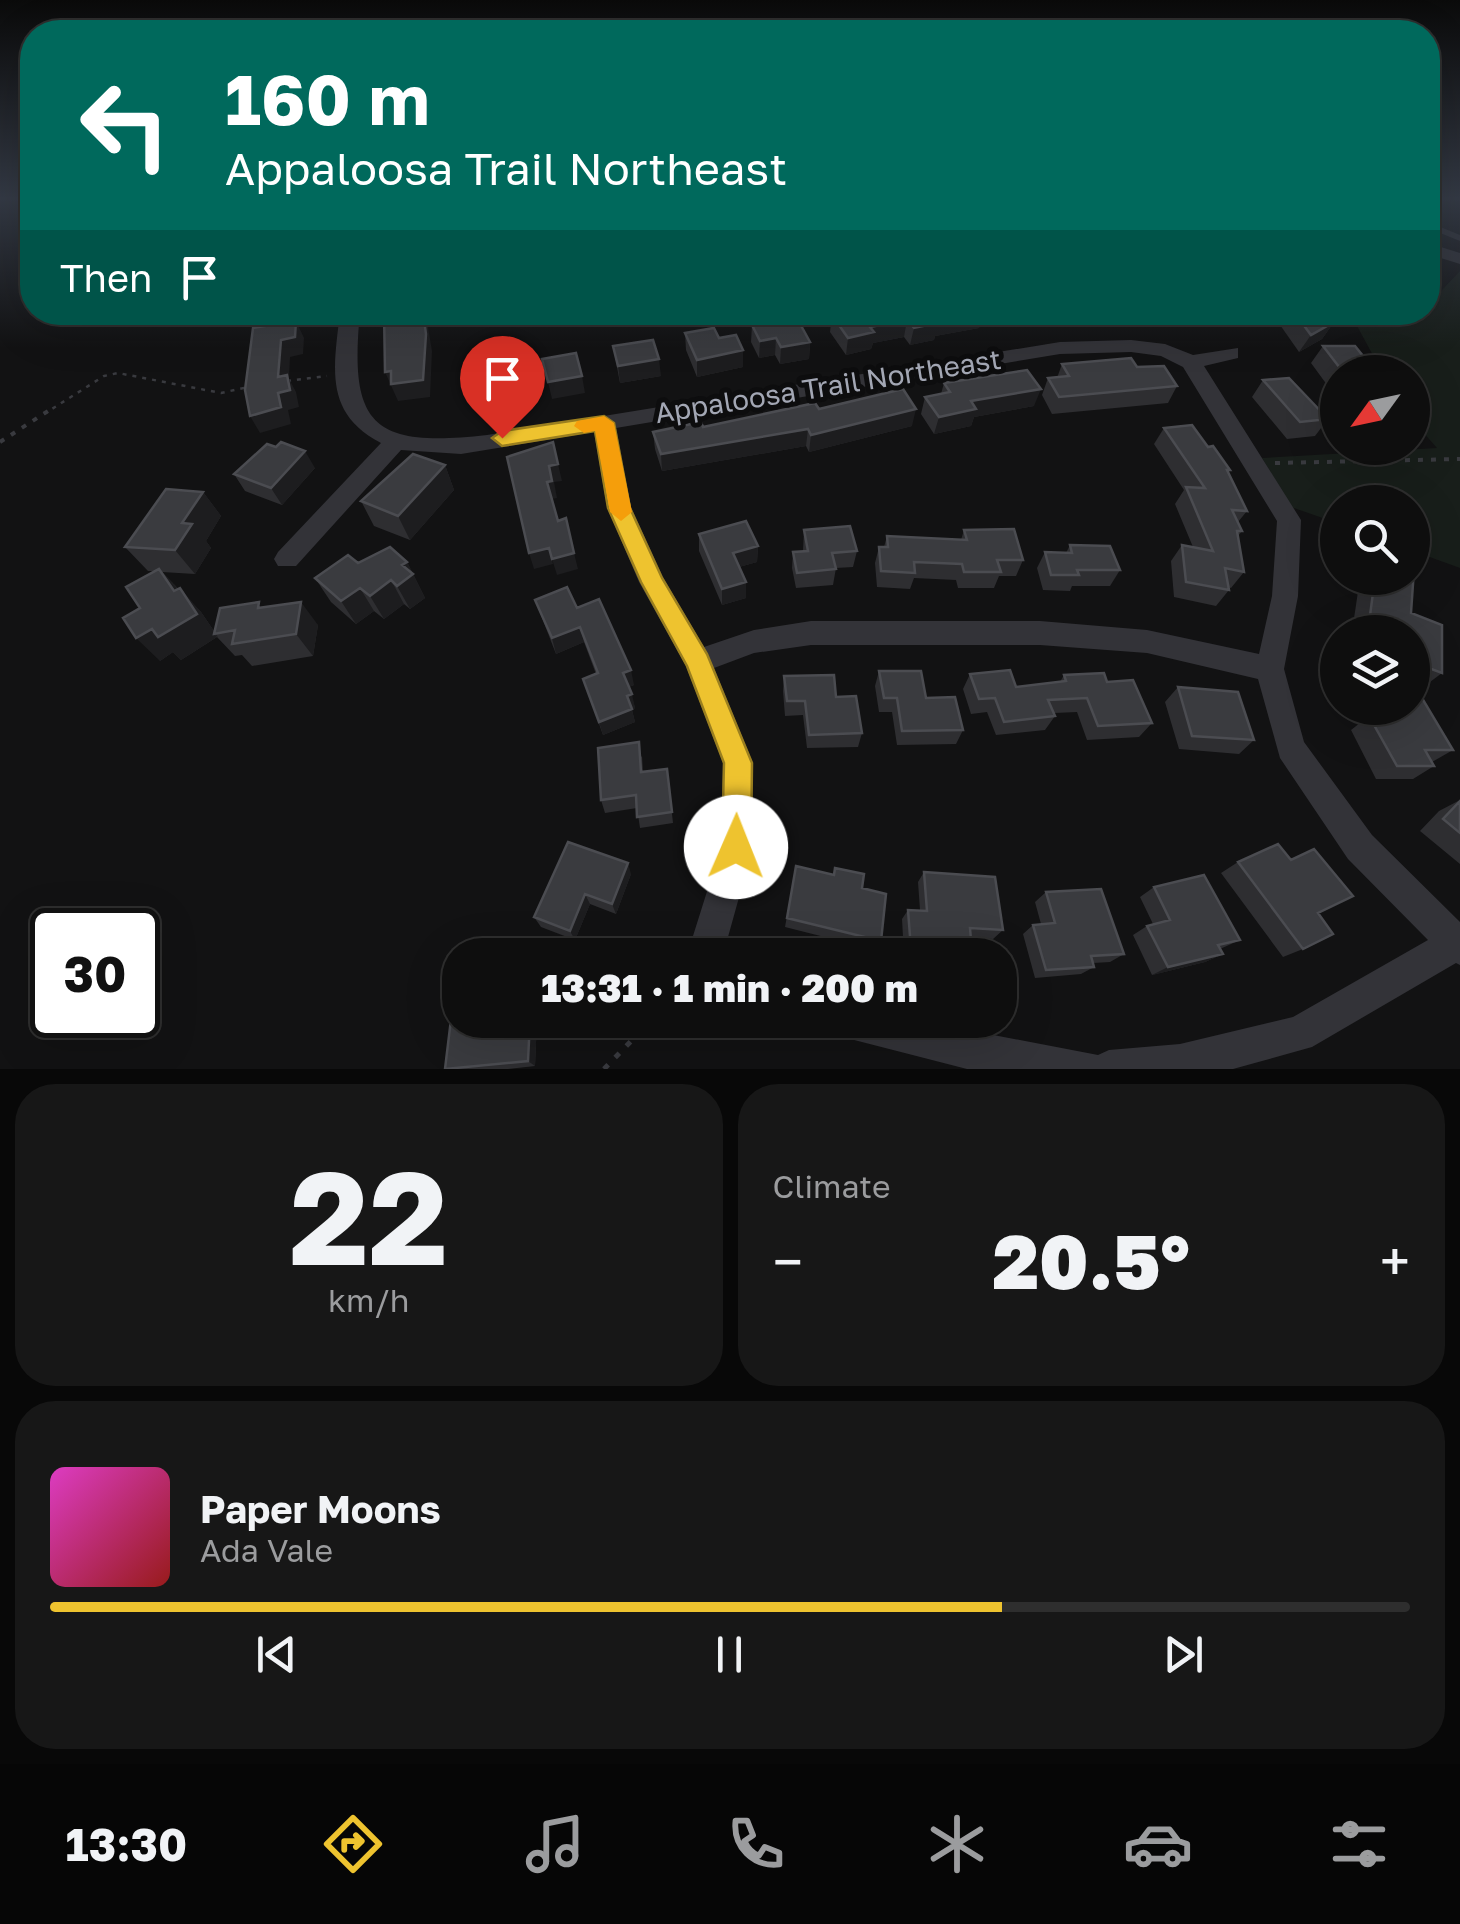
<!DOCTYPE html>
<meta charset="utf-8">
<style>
body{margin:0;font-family:"Golos Text",sans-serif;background:#171717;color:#f1f3f6;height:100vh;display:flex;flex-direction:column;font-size:38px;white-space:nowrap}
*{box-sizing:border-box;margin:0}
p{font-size:32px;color:#9b9c9e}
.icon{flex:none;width:55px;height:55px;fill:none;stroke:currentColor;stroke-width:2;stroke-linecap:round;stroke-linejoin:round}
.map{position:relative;height:1069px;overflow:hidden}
.side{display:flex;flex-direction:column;gap:15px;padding:15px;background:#080808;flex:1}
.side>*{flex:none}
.hud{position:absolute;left:20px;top:20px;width:1420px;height:305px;border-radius:40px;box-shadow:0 10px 40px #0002,0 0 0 2px #2e2e2e;background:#00695c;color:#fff;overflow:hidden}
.needle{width:65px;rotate:237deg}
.tools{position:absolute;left:1320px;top:355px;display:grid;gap:20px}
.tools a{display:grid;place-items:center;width:110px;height:110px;border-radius:50%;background:#0e0e0e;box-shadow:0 10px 40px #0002,0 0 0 2px #2e2e2e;font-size:50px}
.speed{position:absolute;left:30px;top:908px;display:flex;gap:20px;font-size:50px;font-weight:700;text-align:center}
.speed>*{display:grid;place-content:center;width:130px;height:130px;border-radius:50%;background:#0e0e0e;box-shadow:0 10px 40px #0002,0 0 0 2px #2e2e2e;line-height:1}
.speed .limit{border:5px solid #111;border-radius:15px;background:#fff;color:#111}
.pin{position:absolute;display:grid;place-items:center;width:85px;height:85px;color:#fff;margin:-102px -42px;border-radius:50% 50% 50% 0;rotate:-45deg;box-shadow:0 0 10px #0007}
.pin .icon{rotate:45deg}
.me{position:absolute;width:110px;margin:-55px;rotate:1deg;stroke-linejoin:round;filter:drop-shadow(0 0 8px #0008)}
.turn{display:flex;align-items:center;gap:35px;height:210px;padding:0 40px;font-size:45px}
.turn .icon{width:130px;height:130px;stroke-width:2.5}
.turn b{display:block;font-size:70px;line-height:85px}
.then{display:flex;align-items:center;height:95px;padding:0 40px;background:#0003;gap:20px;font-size:38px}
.big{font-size:75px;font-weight:800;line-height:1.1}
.side .tile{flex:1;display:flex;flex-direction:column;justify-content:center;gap:15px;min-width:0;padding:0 35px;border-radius:40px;background:#171717}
.side .dial{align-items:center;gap:0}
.dial b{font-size:130px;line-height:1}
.song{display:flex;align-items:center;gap:30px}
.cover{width:120px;height:120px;border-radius:15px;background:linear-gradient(135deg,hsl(310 70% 55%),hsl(0 70% 35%))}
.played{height:10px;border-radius:5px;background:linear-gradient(90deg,#eec32f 70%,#2e2e2e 70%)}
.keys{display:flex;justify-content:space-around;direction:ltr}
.heat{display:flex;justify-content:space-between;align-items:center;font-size:55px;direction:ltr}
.side .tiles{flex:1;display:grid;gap:15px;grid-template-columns:1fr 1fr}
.tile:last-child{grid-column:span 2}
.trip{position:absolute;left:442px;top:938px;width:575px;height:100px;border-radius:40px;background:#0e0e0e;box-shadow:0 10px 40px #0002,0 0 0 2px #2e2e2e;font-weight:800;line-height:100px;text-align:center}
.tab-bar{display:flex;height:160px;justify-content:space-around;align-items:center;background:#060606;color:#9b9c9e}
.tab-bar .icon{width:70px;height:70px}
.tab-bar .selected{color:#eec32f}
.tab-bar b{font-size:45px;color:#f1f3f6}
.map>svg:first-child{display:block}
.green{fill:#181e1a}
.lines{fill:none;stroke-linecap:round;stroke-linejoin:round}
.path-far2{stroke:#393a3f;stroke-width:2.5;stroke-dasharray:4 6;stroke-linecap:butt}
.path-far1{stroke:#393a3f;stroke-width:4;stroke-dasharray:5 8;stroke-linecap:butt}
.path{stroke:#393a3f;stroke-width:5;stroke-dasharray:6 10;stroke-linecap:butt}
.service{fill:#333338;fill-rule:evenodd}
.minor{fill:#333338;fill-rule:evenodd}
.wall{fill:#2e2e31}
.shaded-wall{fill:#1d1d1f}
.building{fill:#3a3b3f;stroke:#4b4c51;stroke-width:2.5}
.route{fill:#eec32f;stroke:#9b7f1f;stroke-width:2.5}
.slow{fill:#f59e0b}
.labels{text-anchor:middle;stroke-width:10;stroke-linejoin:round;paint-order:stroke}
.street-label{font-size:28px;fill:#a3a7b4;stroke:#0d0d0e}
</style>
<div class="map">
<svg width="1460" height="1069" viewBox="0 0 1460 1069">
<rect width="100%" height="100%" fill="#121213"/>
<path class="green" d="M1460 271V568L1413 551 1412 502H1338L1337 523 1291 507 1262 458 1437 448 1413 421 1412 372H1382L1350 313 1416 317 1428 312V305Z"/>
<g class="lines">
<path class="path-far2" d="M287 381 327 376
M44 414 104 376 118 373 221 393 248 387"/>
<path class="path-far1" d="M0 442 48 411
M1275 463 1460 459"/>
<path class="path" d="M604 1069 639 1033"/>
<path class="service" d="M1428 222 1460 235V241L1428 228Z"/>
<path class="minor" d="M1428 243 1460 253V264L1428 254Z
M340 312H360C349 425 372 448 487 435L1060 342 1131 340 1165 344 1193 355 1238 348V358L1204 366 1301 520 1298 596 1284 669 1304 742 1372 835 1460 922V965L1456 963 1312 1047 1233 1069H967L827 1033 821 1020H915L1098 1055 1109 1050 1180 1044 1293 1017 1428 940 1348 859 1280 758 1258 679 1147 653 1040 645H811L754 653 714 668 753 763V847L723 955H687L721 847 723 763 686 666 639 582 607 507 594 432 461 454 401 450 296 566H278L274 559 278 552 381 443C323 413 334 367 340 312ZM1131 352 1161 356 1183 367 1277 521 1272 596 1259 654 1147 630 1040 621H811L754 630 704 647 663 577 631 507 616 428 1060 354Z"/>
</g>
<path class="wall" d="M847 312H984L979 328 935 336 934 340 910 345 904 337 873 343 871 349 846 355 830 332 832 315Z
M1004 312H1110L1102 313 1098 322 1014 327Z
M1130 312H1177L1175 316 1138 321Z
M1218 312H1245L1244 314H1220Z
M1271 312H1316L1334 322 1322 339 1299 352Z
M790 324 810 342 809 359 780 364 775 355 759 358 751 342 752 325Z
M685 333 743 350V367L697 377 686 350Z
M613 346 661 376 620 383Z
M1323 346 1376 372H1338V392L1333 393 1311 363Z
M1062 364 1137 367 1177 386 1168 403 1052 414 1042 395 1048 378H1057Z
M1263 380 1328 419 1315 436 1287 439 1252 397Z
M944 383 1034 406 974 417 971 426 934 434 921 414 925 397 941 394Z
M819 409 912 426 809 452 806 446 662 471 655 449 653 432 703 427Z
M1164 428 1208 447 1230 470 1228 473 1247 511 1238 522 1242 531 1238 536 1244 572 1231 588 1228 587 1229 590 1216 606 1174 597 1171 561 1182 545 1193 547 1175 504 1184 490 1154 444Z
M445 465 454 490 410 540 374 526 361 501Z
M315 468 282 505 245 491 234 474Z
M203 492 221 516 206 541 211 548 195 574 162 572 201 612 214 631 264 607 318 625 313 656 252 666 242 655 235 656 217 637 181 660 173 652 160 661 140 608 154 571H148L125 547Z
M804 530 857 551 853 567 836 568 833 585 796 588 792 568 793 552 803 551Z
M964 530 1023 560 1016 576H999L994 588H958L956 580 914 578 910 589 877 587 875 563 879 547H884L887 536 961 540Z
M699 534 758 546 757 562 739 567 746 582V598L722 605 699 551Z
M1070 545 1120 570 1110 586H1072L1070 591 1043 590 1037 568 1045 552 1066 553Z
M407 562 425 598 410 609 404 604 384 619 374 611 356 624 331 602 315 578 358 563Z
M1360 578H1412L1411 613 1442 673 1422 688 1412 684V632H1352Z
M535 600 577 608 634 685 629 687 635 708 632 710 635 722 603 735 583 679 596 674 584 642 556 654Z
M879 671 926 698 963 730 956 744 897 745 892 712H879L875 686Z
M970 674 1016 687 1060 682 1064 675 1107 682 1152 723 1139 737 1087 740 1077 712 1054 713 1055 716 1045 730 996 735 987 712 971 714 963 689Z
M784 676 836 697 862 733 858 747 807 748 803 715 785 716 783 691Z
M1178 687 1254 740 1239 754 1179 749 1165 702Z
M1364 708H1412L1453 750 1432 762 1434 766 1413 779H1376L1351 730 1369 716Z
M642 756 643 772 667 769 673 823 640 828 637 808 605 813 601 800Z
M1460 800V864L1420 831 1439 811Z
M1238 862 1318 913 1303 949 1283 957 1221 873Z
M796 866 833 875 835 868 862 888 881 941 876 950 785 927Z
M924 872 1003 930 993 939 971 938 972 953 970 955H904L902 919 908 910H920L918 882Z
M631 874 616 914 590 904 575 940 541 927 534 917Z
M1154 887 1240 940 1220 949 1223 954 1205 962 1152 975 1133 935 1147 926 1153 924 1140 897Z
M1046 892 1124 954 1110 962 1093 963 1094 967 1081 974 1035 978 1023 934 1033 925 1041 924 1035 902Z
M460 1020H537L535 1066 508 1069H445Z"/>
<path class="shaded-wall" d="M423 312 428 327 432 351 430 397 398 401 385 372 391 371Z
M977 312H984L979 328 935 336 934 340 910 345 914 328 936 320Z
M1142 312H1177L1175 316 1138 321Z
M907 320 904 337 873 343 871 349 846 355 848 338 870 327Z
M296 321 304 338 303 354 290 357 289 379 296 392 299 407 288 410 291 424 260 433 250 416 278 393 281 340Z
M1334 322 1322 339 1299 352 1311 335Z
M776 338 775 355 759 358 760 341Z
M810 342 809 359 780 364 781 347Z
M743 350V367L697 377V360Z
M525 357 532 393 506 397 507 406 485 410 479 393 501 380Z
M659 359 661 376 620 383 618 366Z
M582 376 585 393 552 399 548 382Z
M1041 389 1034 406 974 417 971 426 934 434 939 417 971 401Z
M916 409 912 426 809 452 811 435Z
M808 429 806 446 662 471 661 454Z
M305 451 315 468 282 505 271 488Z
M558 464 562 481 554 482 557 498 552 499 547 482 549 466Z
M445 465 454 490 410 540 398 516Z
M203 492 221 516 206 541 211 548 195 574 175 550 182 523Z
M758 546 757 562 732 569 733 553Z
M549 548 553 564 534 569 529 553Z
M574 553 578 569 557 575 552 559Z
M407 562 425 598 410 609 397 586 402 565Z
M159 569 181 592 174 591Z
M391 580 404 604 384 619 370 596Z
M746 582V598L722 605V589Z
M180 588 201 612 218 637 214 634 217 637 181 660 173 652 160 661 136 638 152 629Z
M360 588 374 611 356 624 341 601Z
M301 602 318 625 313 656 296 634Z
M580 627 584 642 556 654 552 638Z
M631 670 634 685 626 688 623 673Z
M632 694 635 708 632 710 635 722 603 735 599 722 627 696Z
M628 863 631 874 616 914 612 904Z
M585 894 590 904 575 940 570 931Z
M1223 954 1205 962 1152 975 1168 967Z
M530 1020H537L535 1066 528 1061Z"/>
<path class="building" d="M384 312H423L426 334 423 380 391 384V371L385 372Z
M847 312H977L936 320 938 323 914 328 907 320 870 327 874 332 848 338 832 315Z
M1294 312H1316L1334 322 1311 335Z
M787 319 790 324 799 322 810 342 781 347 776 338 760 341 752 325Z
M296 321 295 337 281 340 278 377 287 375 290 390 278 393 281 407 250 416 245 390 253 328Z
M714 328 719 338 736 335 743 350 697 360 685 333Z
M653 340 659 359 618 366 613 346Z
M1323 346H1355L1376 372H1343Z
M576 353 582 376 548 382 542 359Z
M525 357 528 376 501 380 502 389 479 393 477 372 488 370 487 363Z
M1131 358 1137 367 1164 366 1177 386 1059 397 1048 378 1069 376 1062 364Z
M1027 370 1041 389 971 401 976 409 939 417 925 397 950 392 944 383Z
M1289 378 1328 419 1300 422 1263 380Z
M903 389 916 409 811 435 808 429 661 454 653 432 701 422 703 427 815 403 819 409Z
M1192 425 1208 447 1213 446 1230 470H1227L1247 511 1232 510 1242 531H1237L1244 572 1225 568 1229 590 1186 582 1182 545 1213 551 1186 487 1205 488 1164 428Z
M281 442 305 451 271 488 234 474 267 444 276 447Z
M553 442 558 464 549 466 552 481 547 482 558 521 566 518 574 553 552 559 549 548 529 553 507 457Z
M413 454 445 465 398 516 361 501Z
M166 489 203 492 182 523 192 524 175 550 125 547Z
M746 521 758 546 733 553 746 582 722 589 699 534Z
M850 526 857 551 832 553 836 569 797 573 793 552 808 551 804 530Z
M1014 529 1023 560H997L1001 572H964L962 564 914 562 915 573 881 571 879 547H888L887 536 967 540 964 530Z
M1070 545 1110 546 1120 570H1077L1079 575H1051L1045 552 1072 553Z
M390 547 407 562 402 565 413 574 397 586 391 580 370 596 360 588 341 601 315 578 348 555 358 563Z
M1412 554 1415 555 1411 613 1442 625V673L1412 662V632H1385V629L1369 623 1375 578H1412Z
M159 569 174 591 180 588 197 614 158 637 152 629 136 638 123 618 140 608 126 587Z
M567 587 577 608 599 599 631 670 623 673 632 694 627 696 632 709 599 722 583 679 598 673 580 627 552 638 535 600Z
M259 602 258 608 301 602 296 634 232 644 235 630 214 634 220 608Z
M1010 670 1016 687 1066 681 1064 675 1104 673 1107 682 1133 680 1152 723 1098 726 1087 698 1048 700 1055 716 1004 722 995 698 979 699 970 674Z
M879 671H921L926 698 955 697 963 730 902 731 897 698H884Z
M834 675 836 697 856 696 862 733 809 735 805 701H787L784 676Z
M1178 687 1238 692 1254 740 1192 736Z
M1412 688H1416L1453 750H1425L1434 766H1397L1369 716H1395L1390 708H1412Z
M639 742 641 772 667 769 672 812 637 817 636 795 601 800 598 748Z
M1460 801V833L1443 819Z
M568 842 628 863 612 904 585 894 570 931 534 917Z
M1278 844 1291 860 1314 849 1353 896 1318 913 1333 934 1303 949 1238 862Z
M796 866 834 875 835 868 864 874 862 888 886 894 881 941 787 918Z
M924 872 995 877 1003 930 970 928 972 953 911 949 908 910 927 911Z
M1204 875 1240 940 1218 945 1223 954 1168 967 1147 926 1170 920 1154 887Z
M1101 889 1124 954 1091 956 1094 967 1046 970 1033 925 1055 923 1046 892Z
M460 1010V1020H530L528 1061 445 1069 452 1011Z"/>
<linearGradient id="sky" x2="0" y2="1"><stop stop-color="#0a0a0a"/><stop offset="0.57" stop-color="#333944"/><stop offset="1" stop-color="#333944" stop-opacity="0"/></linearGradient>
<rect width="1460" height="348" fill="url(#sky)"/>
<path class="route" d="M604 416 614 423 630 508 662 578 707 654 752 763 751 847 747 857 736 862 726 857 722 847 724 763 687 666 641 582 608 508 595 431 502 446 492 438 502 431Z"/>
<path class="slow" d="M604 416 614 423 632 512 621 521 610 512 595 431 584 433 574 426 577 421Z"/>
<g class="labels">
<g class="street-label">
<text transform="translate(828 386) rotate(-9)" y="10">Appaloosa Trail Northeast</text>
</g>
</g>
</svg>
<div class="tools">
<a><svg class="needle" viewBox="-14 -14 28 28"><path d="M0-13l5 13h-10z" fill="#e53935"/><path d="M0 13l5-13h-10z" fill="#9b9c9e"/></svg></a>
<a><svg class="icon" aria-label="search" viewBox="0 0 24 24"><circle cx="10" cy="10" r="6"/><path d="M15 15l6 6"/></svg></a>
<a><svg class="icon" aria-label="layers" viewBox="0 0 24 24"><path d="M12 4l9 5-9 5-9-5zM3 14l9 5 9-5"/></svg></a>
</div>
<div class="speed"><div class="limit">30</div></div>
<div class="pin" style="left:502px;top:438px;background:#d93025"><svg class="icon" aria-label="arrive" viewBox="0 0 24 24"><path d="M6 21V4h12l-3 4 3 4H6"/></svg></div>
<svg class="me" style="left:736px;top:847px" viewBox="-20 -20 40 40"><circle r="19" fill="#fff"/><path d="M0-13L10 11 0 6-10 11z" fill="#eec32f"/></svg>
<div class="trip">13:31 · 1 min · 200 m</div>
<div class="hud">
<div class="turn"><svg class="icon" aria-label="left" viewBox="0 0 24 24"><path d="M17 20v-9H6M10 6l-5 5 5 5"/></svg><div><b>160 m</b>Appaloosa Trail Northeast</div></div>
<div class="then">Then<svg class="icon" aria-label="arrive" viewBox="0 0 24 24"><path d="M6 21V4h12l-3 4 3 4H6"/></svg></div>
</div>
</div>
<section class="side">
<div class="tiles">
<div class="tile dial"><b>22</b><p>km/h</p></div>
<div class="tile"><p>Climate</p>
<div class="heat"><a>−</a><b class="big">20.5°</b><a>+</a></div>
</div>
<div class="tile">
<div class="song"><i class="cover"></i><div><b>Paper Moons</b><p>Ada Vale</p></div></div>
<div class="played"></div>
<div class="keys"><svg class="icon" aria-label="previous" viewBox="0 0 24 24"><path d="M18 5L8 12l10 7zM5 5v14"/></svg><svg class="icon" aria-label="pause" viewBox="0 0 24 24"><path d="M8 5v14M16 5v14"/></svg><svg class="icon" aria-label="next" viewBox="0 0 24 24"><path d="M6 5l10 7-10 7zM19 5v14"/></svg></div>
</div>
</div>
</section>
<nav class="tab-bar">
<b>13:30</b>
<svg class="icon selected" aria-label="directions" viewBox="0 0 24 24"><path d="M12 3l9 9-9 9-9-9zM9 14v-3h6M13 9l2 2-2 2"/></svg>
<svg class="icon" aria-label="music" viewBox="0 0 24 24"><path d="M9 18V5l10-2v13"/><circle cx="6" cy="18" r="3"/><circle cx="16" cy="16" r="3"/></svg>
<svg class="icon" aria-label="phone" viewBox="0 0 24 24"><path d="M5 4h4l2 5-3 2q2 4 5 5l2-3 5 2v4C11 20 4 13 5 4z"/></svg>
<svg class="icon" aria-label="climate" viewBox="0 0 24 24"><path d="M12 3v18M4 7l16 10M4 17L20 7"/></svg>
<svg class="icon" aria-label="car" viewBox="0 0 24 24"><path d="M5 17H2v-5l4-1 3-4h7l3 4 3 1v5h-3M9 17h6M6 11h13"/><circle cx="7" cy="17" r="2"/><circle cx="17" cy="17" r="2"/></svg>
<svg class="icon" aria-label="filters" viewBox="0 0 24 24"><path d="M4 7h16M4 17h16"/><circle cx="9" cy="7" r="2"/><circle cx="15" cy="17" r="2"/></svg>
</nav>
